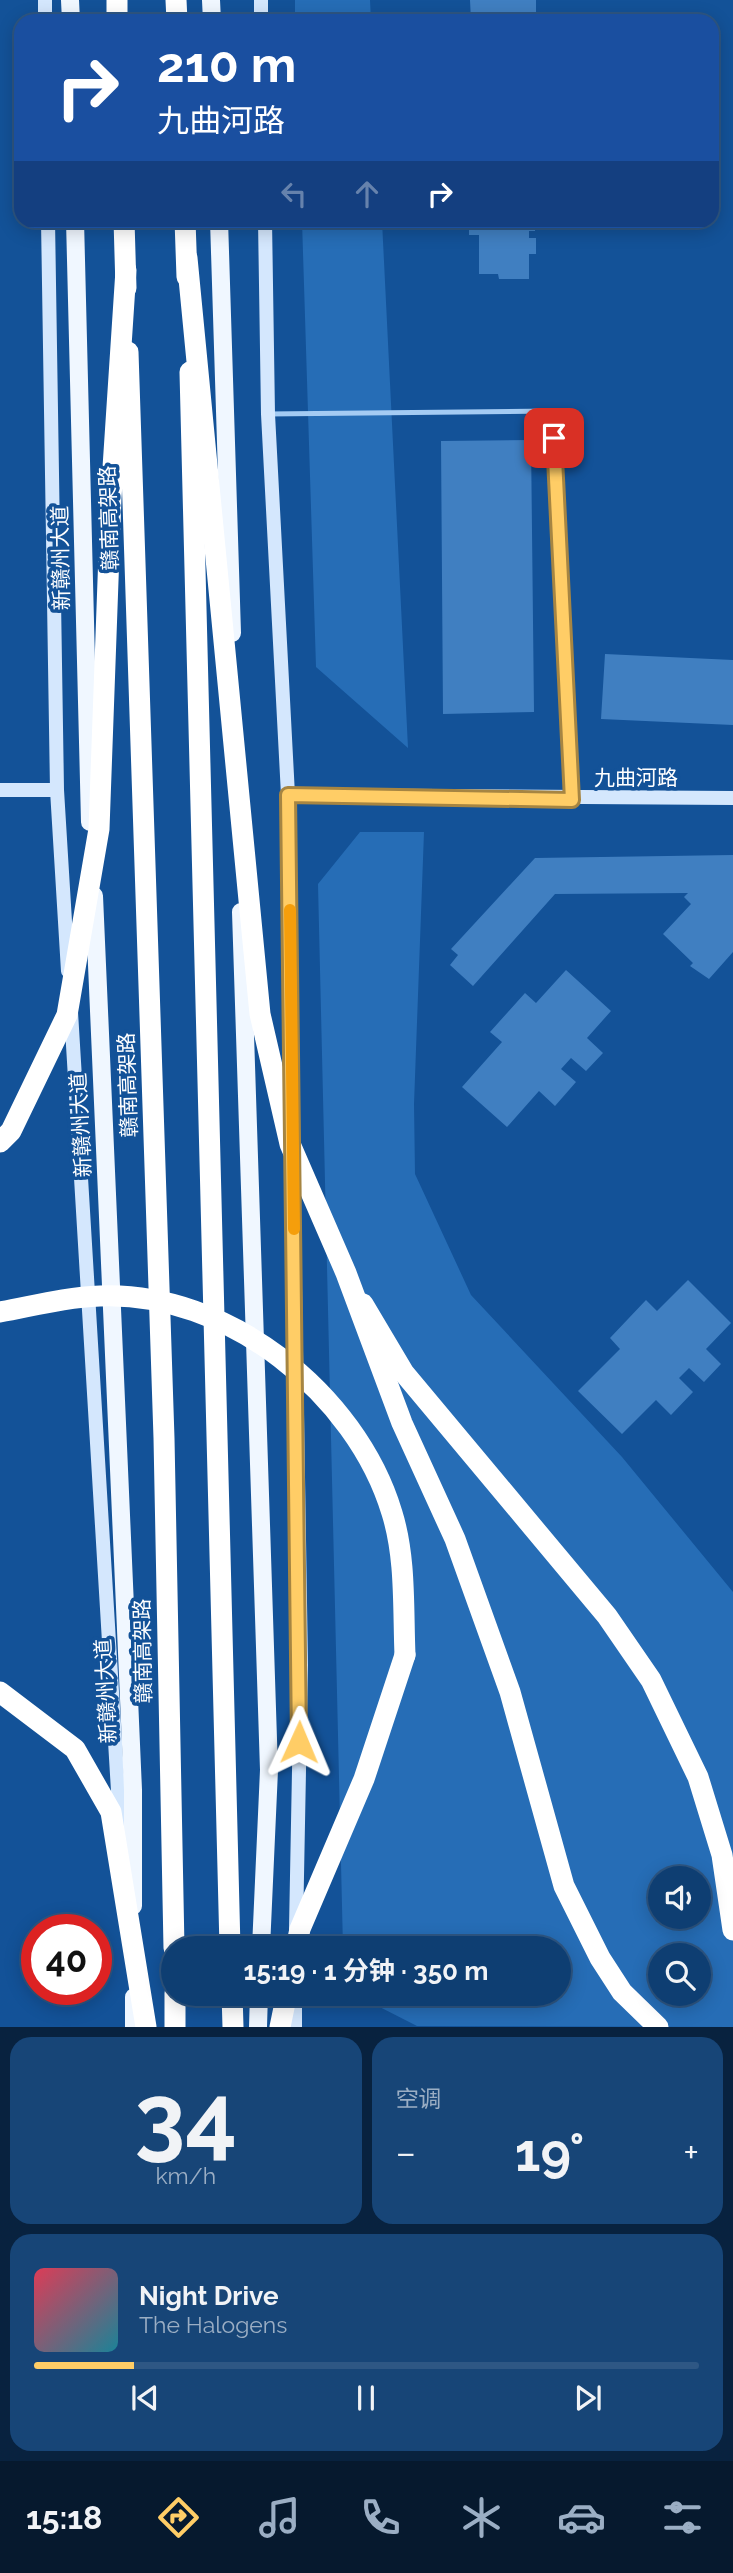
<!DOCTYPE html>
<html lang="zh">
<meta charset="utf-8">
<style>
body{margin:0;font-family:Raleway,"Noto Sans SC",sans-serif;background:#174577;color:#f1f3f6;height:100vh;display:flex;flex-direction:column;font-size:26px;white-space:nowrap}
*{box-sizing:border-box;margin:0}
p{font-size:23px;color:#9baec4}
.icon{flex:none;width:38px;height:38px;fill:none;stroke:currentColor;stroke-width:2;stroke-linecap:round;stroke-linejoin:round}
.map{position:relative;height:2027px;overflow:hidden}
.details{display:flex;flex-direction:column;gap:10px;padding:10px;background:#08223f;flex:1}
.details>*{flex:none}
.banner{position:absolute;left:14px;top:14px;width:705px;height:214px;border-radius:21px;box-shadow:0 4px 18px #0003,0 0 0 2px #2e5784;background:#1a4fa0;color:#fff;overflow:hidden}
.fabs{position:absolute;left:648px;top:1866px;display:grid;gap:14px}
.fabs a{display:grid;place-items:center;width:63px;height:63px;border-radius:50%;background:#0e3e72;box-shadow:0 4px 18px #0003,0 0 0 2px #2e5784;font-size:35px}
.speed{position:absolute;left:21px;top:1914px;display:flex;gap:14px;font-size:35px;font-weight:700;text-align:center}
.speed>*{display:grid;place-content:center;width:91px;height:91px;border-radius:50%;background:#0e3e72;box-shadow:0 4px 18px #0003,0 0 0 2px #2e5784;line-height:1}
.speed .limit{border:10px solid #d22;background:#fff;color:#111}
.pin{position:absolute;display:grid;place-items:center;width:60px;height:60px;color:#fff;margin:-30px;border-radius:14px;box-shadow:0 4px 10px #0006}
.me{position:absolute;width:77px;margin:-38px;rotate:1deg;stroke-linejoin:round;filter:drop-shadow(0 0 5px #0008)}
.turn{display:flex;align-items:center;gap:24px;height:147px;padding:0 28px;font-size:32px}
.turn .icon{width:91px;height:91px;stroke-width:2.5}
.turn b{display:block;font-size:49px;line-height:60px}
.lanes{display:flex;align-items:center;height:66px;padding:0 28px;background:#0003;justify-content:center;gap:35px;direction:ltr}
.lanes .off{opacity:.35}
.big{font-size:52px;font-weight:700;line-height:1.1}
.details .widget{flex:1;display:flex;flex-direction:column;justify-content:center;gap:10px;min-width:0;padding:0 24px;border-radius:21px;background:#174577}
.details .dial{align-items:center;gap:0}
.dial b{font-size:91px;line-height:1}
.song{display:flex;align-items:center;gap:21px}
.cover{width:84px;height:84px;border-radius:10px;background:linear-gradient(135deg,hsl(350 70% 55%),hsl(190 70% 35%))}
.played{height:7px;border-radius:4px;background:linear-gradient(90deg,#ffcd66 15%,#2e5784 15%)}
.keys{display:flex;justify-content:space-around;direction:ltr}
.heat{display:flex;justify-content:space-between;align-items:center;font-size:38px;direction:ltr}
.details .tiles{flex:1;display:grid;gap:10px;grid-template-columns:1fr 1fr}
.widget:last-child{grid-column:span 2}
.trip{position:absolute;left:161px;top:1936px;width:410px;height:70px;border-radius:35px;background:#0e3e72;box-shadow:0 4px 18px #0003,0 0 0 2px #2e5784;font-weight:700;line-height:70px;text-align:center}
.tab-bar{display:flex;height:112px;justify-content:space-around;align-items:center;background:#06192e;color:#9baec4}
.tab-bar .icon{width:49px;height:49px}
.tab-bar .active{color:#ffcd66}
.tab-bar b{font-size:32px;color:#f1f3f6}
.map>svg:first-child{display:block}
.green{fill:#266db6;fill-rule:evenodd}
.building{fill:#407fc1}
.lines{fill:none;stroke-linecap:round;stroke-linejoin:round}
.lane{stroke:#a4cbf3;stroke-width:5}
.secondary{stroke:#d4e7fd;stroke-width:14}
.primary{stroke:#f0f7ff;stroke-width:18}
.highway{stroke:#fff;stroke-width:21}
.highway-bridge{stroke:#fff;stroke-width:21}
.route-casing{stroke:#a68542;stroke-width:18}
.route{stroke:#ffcd66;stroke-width:12}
.slow{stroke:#f59e0b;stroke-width:12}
.labels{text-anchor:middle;stroke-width:7;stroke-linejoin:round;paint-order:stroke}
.street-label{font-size:21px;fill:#fff;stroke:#135298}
</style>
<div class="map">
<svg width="733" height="2027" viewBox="0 0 733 2027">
<rect width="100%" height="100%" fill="#135298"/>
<path class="green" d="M295 0H370L371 21H295Z
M302 221H382L408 748 316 667Z
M360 832H424L414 1104 415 1174 471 1295 622 1457 733 1592V2027L417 2026 362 1998 360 1993H558V1948H343L318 884ZM660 1878H698V1916H660ZM660 1955H698V1993H660Z"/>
<path class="building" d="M470 0H536V20L471 21Z
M469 220H535V231H529V238H536V254H529V279H499L498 274H479V235H469Z
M531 440 534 712 443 714 441 441Z
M605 654 733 660V725L601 719Z
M733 855V952L709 979 690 966 693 963 663 934 691 904 684 897 688 893 555 894 473 986 450 965 458 955 451 949 535 858Z
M566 970 611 1011 587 1038 603 1053 586 1071 571 1058 561 1069 576 1082 555 1106 539 1091 507 1127 462 1087 502 1042 490 1032 525 993 536 1003Z
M688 1280 731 1323 706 1349 721 1364 704 1382 689 1368 679 1378 693 1392 671 1415 656 1400 622 1434 578 1391 620 1349 610 1338 646 1300 657 1311Z"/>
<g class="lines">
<path class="lane" d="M268 414 552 411 572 795"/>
<path class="secondary" d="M45 0V21
M261 0V21
M48 220 57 790 68 971
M265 220 268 414 288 795 293 1124
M0 790H57
M288 795 733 798
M71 1012 120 1824
M293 1162 301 1665 296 1929
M295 2027V1993"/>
<path class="primary" d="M70 0 71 21
M211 0 212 21
M75 220 90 822
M219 220 232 633
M94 896 133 1790V1906
M241 912 269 1770 261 1948
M134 1997V2027
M258 2027 259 1993"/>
<path class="highway" d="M117 0V21
M176 0 177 21
M124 220 126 288
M185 220 187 277
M128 352 164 1438 174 1948
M190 372 230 1948
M363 1304 404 1373 607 1616 651 1680 698 1777 722 1855 733 1930
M296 1948 300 1929 364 1779 405 1655
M175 1993V2027
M232 1993 233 2027
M280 2027 287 1993"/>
<path class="highway-bridge" d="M187 258 260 1014 290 1144 346 1273 402 1423 455 1539 510 1692 564 1886 600 1958 622 1992 658 2027
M0 1142 11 1131 67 1015 99 829 111 498 126 270
M0 1312C33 1306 66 1297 100 1296 227 1291 356 1393 392 1513 406 1558 403 1608 405 1655
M0 1692 75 1749 111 1812 146 2027"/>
</g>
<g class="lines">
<g class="route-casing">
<path id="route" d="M299 1742 288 795 572 800 554 438"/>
</g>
<use href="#route" class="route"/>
<path class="slow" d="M290 910 294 1229"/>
</g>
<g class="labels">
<g class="street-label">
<text transform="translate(109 518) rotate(-92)" y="7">赣南高架路</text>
<text transform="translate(61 558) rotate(-91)" y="7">新赣州大道</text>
<text x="636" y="785">九曲河路</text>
<text transform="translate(128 1085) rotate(-92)" y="7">赣南高架路</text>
<text transform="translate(81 1125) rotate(-93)" y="7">新赣州大道</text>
<text transform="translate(143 1651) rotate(-91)" y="7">赣南高架路</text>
<text transform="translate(106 1691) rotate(-93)" y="7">新赣州大道</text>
</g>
</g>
</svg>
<div class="fabs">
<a><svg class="icon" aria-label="sound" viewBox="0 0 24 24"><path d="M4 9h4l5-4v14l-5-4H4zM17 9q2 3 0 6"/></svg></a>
<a><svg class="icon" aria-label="search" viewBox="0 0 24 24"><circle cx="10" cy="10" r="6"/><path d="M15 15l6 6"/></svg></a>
</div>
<div class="speed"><div class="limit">40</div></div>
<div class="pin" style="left:554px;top:438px;background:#d93025"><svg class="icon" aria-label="arrive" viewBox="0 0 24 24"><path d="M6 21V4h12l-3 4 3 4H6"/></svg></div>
<svg class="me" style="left:299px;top:1742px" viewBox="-20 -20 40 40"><path d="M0-17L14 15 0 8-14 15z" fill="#ffcd66" stroke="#fff" stroke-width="4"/></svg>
<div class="trip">15:19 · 1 分钟 · 350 m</div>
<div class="banner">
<div class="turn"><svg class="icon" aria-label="right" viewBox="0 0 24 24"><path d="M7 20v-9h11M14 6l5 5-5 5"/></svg><div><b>210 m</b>九曲河路</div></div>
<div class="lanes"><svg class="icon off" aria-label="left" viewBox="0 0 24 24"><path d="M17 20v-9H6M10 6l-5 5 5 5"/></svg><svg class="icon off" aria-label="ahead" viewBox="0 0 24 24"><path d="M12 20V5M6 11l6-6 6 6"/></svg><svg class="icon" aria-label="right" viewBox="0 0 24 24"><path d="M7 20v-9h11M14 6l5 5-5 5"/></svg></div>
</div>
</div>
<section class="details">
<div class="tiles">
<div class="widget dial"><b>34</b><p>km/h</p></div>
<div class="widget"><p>空调</p>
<div class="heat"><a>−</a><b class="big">19°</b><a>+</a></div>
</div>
<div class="widget">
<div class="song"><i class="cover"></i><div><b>Night Drive</b><p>The Halogens</p></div></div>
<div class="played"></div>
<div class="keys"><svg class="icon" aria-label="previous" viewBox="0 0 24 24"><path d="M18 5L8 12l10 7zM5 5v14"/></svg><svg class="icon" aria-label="pause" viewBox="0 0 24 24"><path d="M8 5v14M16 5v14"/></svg><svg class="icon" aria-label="next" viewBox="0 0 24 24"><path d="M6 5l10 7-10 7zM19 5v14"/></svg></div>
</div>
</div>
</section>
<nav class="tab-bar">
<b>15:18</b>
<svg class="icon active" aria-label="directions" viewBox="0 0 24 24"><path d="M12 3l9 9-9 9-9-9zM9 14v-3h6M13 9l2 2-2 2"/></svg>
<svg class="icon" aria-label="music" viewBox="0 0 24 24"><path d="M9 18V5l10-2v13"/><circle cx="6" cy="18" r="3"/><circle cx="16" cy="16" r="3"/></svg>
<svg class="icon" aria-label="phone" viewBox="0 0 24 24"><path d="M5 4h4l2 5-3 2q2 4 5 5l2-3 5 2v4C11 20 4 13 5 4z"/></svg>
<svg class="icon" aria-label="climate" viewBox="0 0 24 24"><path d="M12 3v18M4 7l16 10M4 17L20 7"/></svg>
<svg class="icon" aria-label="car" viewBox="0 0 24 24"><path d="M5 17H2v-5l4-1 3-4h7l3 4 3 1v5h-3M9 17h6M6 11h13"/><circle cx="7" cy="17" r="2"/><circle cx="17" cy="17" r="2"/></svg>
<svg class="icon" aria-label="filters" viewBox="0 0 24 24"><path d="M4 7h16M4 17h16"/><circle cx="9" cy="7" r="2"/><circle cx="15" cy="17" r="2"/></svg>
</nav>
